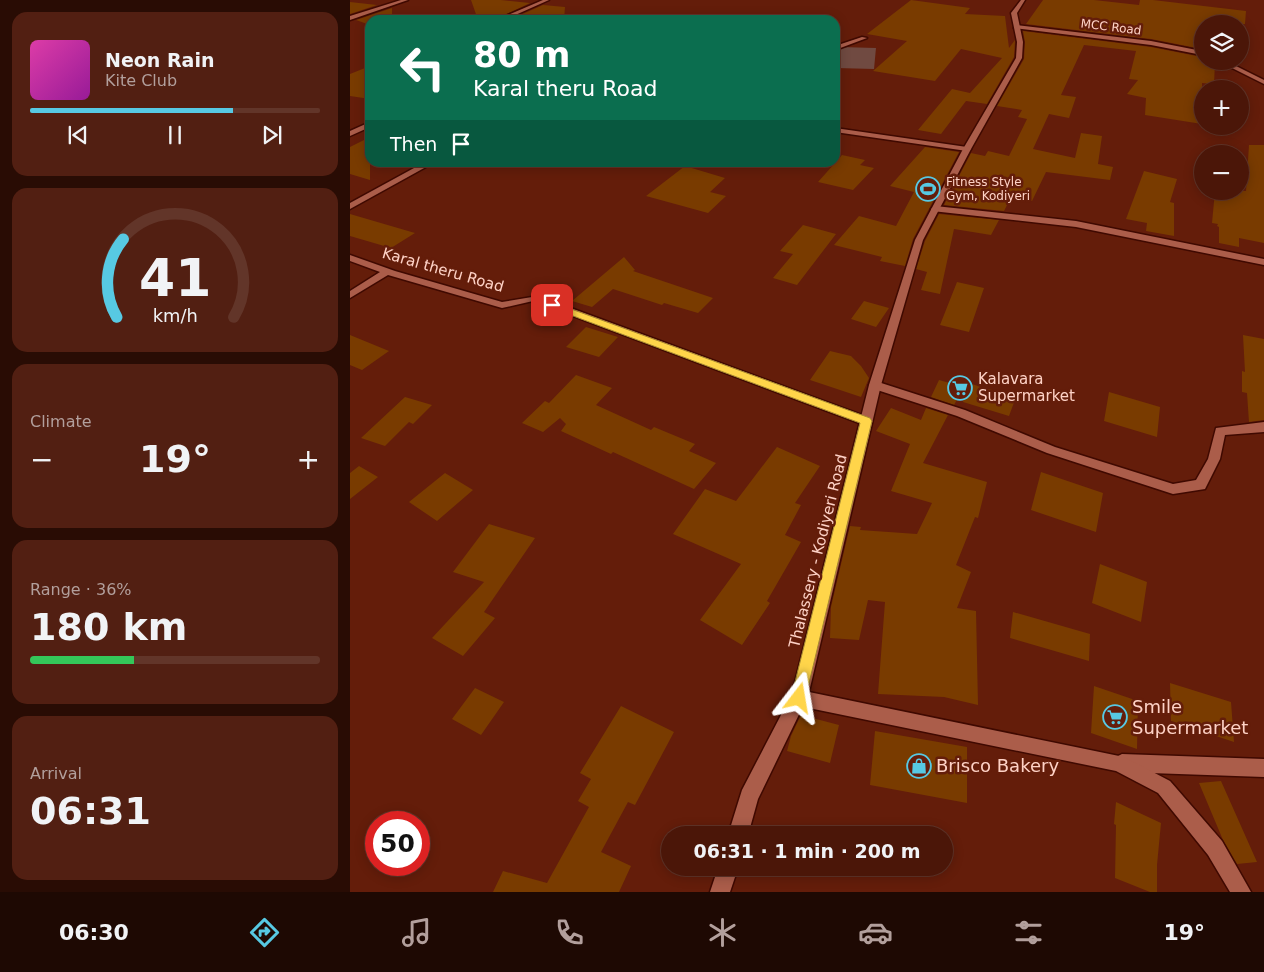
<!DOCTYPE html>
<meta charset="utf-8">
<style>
body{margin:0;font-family:"DejaVu Sans",sans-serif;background:#521f12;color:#f1f3f6;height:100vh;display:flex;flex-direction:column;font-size:19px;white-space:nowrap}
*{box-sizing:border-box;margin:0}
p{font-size:16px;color:#b29f9c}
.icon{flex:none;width:28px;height:28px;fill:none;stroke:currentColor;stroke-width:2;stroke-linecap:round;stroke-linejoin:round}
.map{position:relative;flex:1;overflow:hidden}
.details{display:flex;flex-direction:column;gap:12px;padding:12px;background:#290c04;width:350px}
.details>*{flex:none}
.banner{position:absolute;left:15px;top:15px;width:475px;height:152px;border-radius:15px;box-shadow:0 2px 12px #0003,0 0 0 1px #623529;background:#0b6e4f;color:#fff;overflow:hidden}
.fabs{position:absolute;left:844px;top:15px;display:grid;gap:10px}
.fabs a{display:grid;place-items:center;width:55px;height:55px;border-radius:50%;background:#4b1608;box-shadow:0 2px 12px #0003,0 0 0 1px #623529;font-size:25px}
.speed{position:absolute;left:15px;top:811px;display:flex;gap:10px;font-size:25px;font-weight:700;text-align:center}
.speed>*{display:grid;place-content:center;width:65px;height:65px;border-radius:50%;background:#4b1608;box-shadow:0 2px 12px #0003,0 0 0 1px #623529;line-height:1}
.speed .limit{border:8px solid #d22;background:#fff;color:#111}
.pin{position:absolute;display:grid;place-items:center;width:42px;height:42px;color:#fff;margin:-21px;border-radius:10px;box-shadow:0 2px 8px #0006}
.me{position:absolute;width:55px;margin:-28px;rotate:14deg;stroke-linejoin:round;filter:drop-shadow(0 0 4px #0008)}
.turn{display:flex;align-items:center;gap:18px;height:105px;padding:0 25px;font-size:22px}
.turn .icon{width:65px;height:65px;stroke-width:2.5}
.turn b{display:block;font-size:35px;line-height:42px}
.then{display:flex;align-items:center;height:48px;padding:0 25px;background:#0003;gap:10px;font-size:19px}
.big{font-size:38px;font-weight:700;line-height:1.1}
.details .widget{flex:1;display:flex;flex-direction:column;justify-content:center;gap:8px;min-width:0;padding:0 18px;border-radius:15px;background:#521f12}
.details .dial{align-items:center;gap:0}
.dial svg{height:130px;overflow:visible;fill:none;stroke:#623529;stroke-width:7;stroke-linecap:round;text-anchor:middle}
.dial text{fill:#f1f3f6;stroke:none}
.song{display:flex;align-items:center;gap:15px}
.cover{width:60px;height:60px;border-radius:8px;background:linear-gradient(135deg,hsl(320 70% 55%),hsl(300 70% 35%))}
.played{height:5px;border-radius:2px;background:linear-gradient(90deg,#57c9e3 70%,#623529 70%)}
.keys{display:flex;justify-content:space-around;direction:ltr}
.heat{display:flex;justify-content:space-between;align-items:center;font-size:28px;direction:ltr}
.charge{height:8px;border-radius:4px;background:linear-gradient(90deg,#34c759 36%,#623529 0)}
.trip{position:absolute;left:311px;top:826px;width:292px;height:50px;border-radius:25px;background:#4b1608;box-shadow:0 2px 12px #0003,0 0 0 1px #623529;font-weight:700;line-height:50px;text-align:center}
.menu{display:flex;height:80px;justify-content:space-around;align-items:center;background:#1e0903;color:#b29f9c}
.menu .icon{width:35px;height:35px}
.menu .on{color:#57c9e3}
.menu b{font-size:22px;color:#f1f3f6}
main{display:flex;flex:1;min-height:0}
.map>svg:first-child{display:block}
.green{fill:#704a41}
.building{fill:#793b00}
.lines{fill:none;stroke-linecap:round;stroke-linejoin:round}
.street-casing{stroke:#3f0900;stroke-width:3}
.secondary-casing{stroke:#3f0900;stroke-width:3}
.street{fill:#ab5d4a;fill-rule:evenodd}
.secondary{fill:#ab5d4a;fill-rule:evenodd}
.route{fill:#ffd54a;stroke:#a68a30}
.labels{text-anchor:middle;stroke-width:5;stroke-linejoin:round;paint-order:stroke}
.far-street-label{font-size:12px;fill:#fed2c6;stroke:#641d0a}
.far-poi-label{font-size:12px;fill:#fed2c6;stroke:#641d0a;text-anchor:start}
.street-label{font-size:15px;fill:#fed2c6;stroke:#641d0a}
.poi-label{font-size:15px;fill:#fed2c6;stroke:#641d0a;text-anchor:start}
.near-poi-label{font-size:18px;fill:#fed2c6;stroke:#641d0a;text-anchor:start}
</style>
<main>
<section class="details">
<div class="widget">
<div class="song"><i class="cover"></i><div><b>Neon Rain</b><p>Kite Club</p></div></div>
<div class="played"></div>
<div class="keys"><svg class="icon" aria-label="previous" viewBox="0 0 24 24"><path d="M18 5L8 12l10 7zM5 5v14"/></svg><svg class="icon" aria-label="pause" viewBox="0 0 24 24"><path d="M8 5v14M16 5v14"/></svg><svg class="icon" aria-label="next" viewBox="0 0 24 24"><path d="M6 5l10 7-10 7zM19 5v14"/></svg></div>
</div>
<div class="widget dial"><svg viewBox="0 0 100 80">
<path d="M14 69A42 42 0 1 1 86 69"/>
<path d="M14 69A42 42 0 0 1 18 21" stroke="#57c9e3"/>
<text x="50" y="56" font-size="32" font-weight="700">41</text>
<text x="50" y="72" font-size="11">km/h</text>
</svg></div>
<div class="widget"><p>Climate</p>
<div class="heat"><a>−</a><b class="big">19°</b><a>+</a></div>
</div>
<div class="widget"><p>Range · 36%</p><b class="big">180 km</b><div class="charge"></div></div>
<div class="widget"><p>Arrival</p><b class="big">06:31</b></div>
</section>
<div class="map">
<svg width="914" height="892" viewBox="0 0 914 892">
<rect width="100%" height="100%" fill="#641d0a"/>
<path class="green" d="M490 47 526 48 524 69 486 68Z"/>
<path class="building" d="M121 0H151L180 3 144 20H128Z
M561 0 620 8 615 14 655 16 659 48 665 40 664 57 637 104 616 101 591 134 568 130 602 89 620 93 652 58 611 49 585 81 523 71 557 41 517 34Z
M693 0H744L789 5 790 0H803L896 11 895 24H852V49L801 39 676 24Z
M0 2 27 5 0 14Z
M193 5 215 7 214 20H159Z
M42 8V20H20V25L6 20Z
M673 31 801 47 852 57V61L865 63 864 84 852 83V124L795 115 796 98 777 94 788 80 779 79 786 51 734 45 711 95 726 97 719 118 699 114 683 149 725 158 731 133 752 136 748 164 763 167 760 180 696 172 682 201 661 197 654 211 594 205 621 153 635 156 638 151 659 156 677 119 668 117 672 110 647 106 674 59 675 42Z
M20 66V99L0 96V74Z
M20 137V180L0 174V147Z
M899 145H914V243L889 238V247L869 243V227L867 226 868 224 862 223 865 191H896Z
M575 147 609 152 563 239 555 266 530 261 532 257 484 245 509 216 546 226 564 192 540 186Z
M492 155 515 160 510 165 524 168 503 190 468 182Z
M335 166 375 178 360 192 376 196 358 213 296 196Z
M794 171 827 179 820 202 824 203V236L796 231 797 223 776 219Z
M0 214 65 233 41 248 0 236Z
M589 214 649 220 641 235 604 229 590 294 571 290 577 272 566 269 575 241Z
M453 225 486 234 447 285 423 278 443 254 430 251Z
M274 257 285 270 283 271 363 298 348 313 314 303 312 305 263 289 242 307 222 301Z
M607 282 634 288 619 332 590 325Z
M514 301 539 308 526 327 501 319Z
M236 327 268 337 249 357 216 347Z
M0 335 39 351 12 370 0 365Z
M893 335 914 339V420L899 422 897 393 892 392V371L895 372Z
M480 351 501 356 511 366 519 378 511 397 460 380Z
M226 375 262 388 246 405 301 430 304 427 345 444 339 451 366 463 344 489 263 452 261 454 211 431 216 424 210 418 193 432 172 423 195 401 199 403Z
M589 380 614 387 604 405 581 397Z
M618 383 666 397 659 416 613 402Z
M759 392 810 407 807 437 754 421Z
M55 397 82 405 63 424 59 422 35 446 11 438Z
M541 408 571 420 576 408 598 415 573 463 637 482 628 518 625 517 606 565 621 572 607 608 626 611 628 705 594 697 528 694 535 602 518 600 509 640 480 638 481 607 500 526 511 527 510 530 567 534 582 503 541 491 560 444 526 431Z
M427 447 470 466 445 503 451 505 435 535 451 542 417 601 420 603 392 645 350 620 391 564 323 534 355 489 386 501Z
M9 466 28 477 0 499V473Z
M691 472 753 493 746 532 681 510Z
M95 473 123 490 87 521 59 502Z
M139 524 185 538 134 612 145 618 113 656 82 638 134 582 103 572Z
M750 564 797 582 791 622 742 603Z
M663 612 740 634 739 661 660 638Z
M820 683 881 702 884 742 821 721Z
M744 686 788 701 787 749 741 733Z
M125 688 154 702 131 735 102 719Z
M271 706 324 732 285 805 278 802 251 852 281 866 269 892H143L153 871 197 883 239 807 228 801 241 779 230 773Z
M451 715 489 725 480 763 437 751 441 736Z
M525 731 617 747V803L520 785Z
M871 781 907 862 887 864 873 840 849 783Z
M766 802 811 823 807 865V892H800L765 878 766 825 764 824Z"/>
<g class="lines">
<g class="street-casing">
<path id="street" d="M51 0H58L0 20V16Z
M193 0H199L154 20H146Z
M666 25 801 41 852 51V55L801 45 664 28Z
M512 37 517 38 485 50V46Z
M868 61H876L914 80V84Z
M485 82 488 83V85L485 86Z
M20 122V127L0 136V131Z
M485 128 617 147 621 149 617 151 485 132Z
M75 162H85L0 209V203Z
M585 206 726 221 914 259V265L726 227 582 211 581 209Z
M0 255 45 271 152 302 188 296 520 418 522 421 520 424H512L183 301 152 308 38 275 0 298V291L30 272 0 261Z
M525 381 615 410 705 447 823 484 846 480 858 459 866 428 914 422V432L875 435 870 459 855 489 823 494 697 453 607 416 521 388 519 385Z
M449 690 455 692 457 698 408 799 398 835H378L392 790 443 692Z
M772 754 914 759V777L772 772 766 769 763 763 766 757Z
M368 868H388L380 892H360Z"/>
</g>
<g class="secondary-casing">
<path id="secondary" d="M671 0H675L667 13 673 42 672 58 621 149 573 240 531 385 459 692 774 757 820 781 872 841 901 892H880L858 855 808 793 766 771 449 706 443 704 441 698 519 385 565 240 613 149 666 58 667 42 661 13Z"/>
</g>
<use href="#street" class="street"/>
<use href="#secondary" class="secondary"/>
</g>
<path class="route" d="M202 302 520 418 522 421 454 704 449 706 443 704 441 698 510 423 199 307V303Z"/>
<defs>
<g id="stadium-ring" transform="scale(1.25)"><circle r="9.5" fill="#641d0a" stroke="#57c9e3" stroke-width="1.5"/><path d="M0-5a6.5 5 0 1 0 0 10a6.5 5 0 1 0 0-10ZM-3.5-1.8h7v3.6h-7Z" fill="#57c9e3"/></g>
<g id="supermarket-ring" transform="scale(1.25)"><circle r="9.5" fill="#641d0a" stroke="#57c9e3" stroke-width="1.5"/><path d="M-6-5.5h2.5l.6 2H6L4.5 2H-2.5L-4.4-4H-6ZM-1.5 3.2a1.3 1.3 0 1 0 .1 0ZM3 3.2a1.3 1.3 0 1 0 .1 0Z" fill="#57c9e3"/></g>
<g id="shop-ring" transform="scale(1.25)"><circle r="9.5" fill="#641d0a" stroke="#57c9e3" stroke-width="1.5"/><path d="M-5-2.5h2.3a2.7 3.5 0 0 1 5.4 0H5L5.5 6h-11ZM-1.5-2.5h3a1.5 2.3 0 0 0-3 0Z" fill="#57c9e3"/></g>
</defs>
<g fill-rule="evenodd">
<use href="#stadium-ring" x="578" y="189"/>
<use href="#supermarket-ring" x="610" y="388"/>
<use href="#supermarket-ring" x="765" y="717"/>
<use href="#shop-ring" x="569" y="766"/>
</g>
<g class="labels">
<g class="far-street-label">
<text transform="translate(761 27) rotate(7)" y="4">MCC Road</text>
</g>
<g class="far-poi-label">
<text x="596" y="186">Fitness Style<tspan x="596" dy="14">Gym, Kodiyeri</tspan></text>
</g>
<g class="street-label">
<text transform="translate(93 270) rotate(16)" y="5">Karal theru Road</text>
<text transform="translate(468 551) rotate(-76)" y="5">Thalassery - Kodiyeri Road</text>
</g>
<g class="poi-label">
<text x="628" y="384">Kalavara<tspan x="628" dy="17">Supermarket</tspan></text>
</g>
<g class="near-poi-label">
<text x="782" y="713">Smile<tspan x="782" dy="21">Supermarket</tspan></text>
<text x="586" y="772">Brisco Bakery</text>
</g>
</g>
</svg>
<div class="fabs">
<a><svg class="icon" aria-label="layers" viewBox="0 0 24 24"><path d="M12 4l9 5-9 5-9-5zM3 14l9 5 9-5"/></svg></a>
<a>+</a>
<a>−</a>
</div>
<div class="speed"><div class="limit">50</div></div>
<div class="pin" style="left:202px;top:305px;background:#d93025"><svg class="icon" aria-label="arrive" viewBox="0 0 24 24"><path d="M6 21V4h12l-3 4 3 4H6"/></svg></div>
<svg class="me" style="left:449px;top:698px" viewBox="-20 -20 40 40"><path d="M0-17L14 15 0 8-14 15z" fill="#ffd54a" stroke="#fff" stroke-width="4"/></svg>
<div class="trip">06:31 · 1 min · 200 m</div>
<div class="banner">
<div class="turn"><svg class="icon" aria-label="left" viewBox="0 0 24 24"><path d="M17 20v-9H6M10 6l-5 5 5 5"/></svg><div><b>80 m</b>Karal theru Road</div></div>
<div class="then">Then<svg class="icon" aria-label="arrive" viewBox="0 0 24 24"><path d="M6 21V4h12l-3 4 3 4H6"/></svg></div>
</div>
</div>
</main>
<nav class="menu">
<b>06:30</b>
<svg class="icon on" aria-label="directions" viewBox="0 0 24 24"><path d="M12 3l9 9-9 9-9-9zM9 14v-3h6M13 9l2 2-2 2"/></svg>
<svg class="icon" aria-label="music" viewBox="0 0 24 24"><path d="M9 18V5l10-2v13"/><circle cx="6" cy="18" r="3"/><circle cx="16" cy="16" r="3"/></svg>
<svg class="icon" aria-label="phone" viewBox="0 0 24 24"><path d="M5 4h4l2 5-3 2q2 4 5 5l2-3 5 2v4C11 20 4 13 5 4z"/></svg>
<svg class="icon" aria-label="climate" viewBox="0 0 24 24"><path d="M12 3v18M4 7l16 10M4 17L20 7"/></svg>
<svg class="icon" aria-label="car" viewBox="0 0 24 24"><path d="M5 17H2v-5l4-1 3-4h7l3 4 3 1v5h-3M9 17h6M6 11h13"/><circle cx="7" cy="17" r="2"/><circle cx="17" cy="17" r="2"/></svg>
<svg class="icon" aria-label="filters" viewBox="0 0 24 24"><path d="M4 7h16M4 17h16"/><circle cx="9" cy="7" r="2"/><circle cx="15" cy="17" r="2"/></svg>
<b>19°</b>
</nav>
